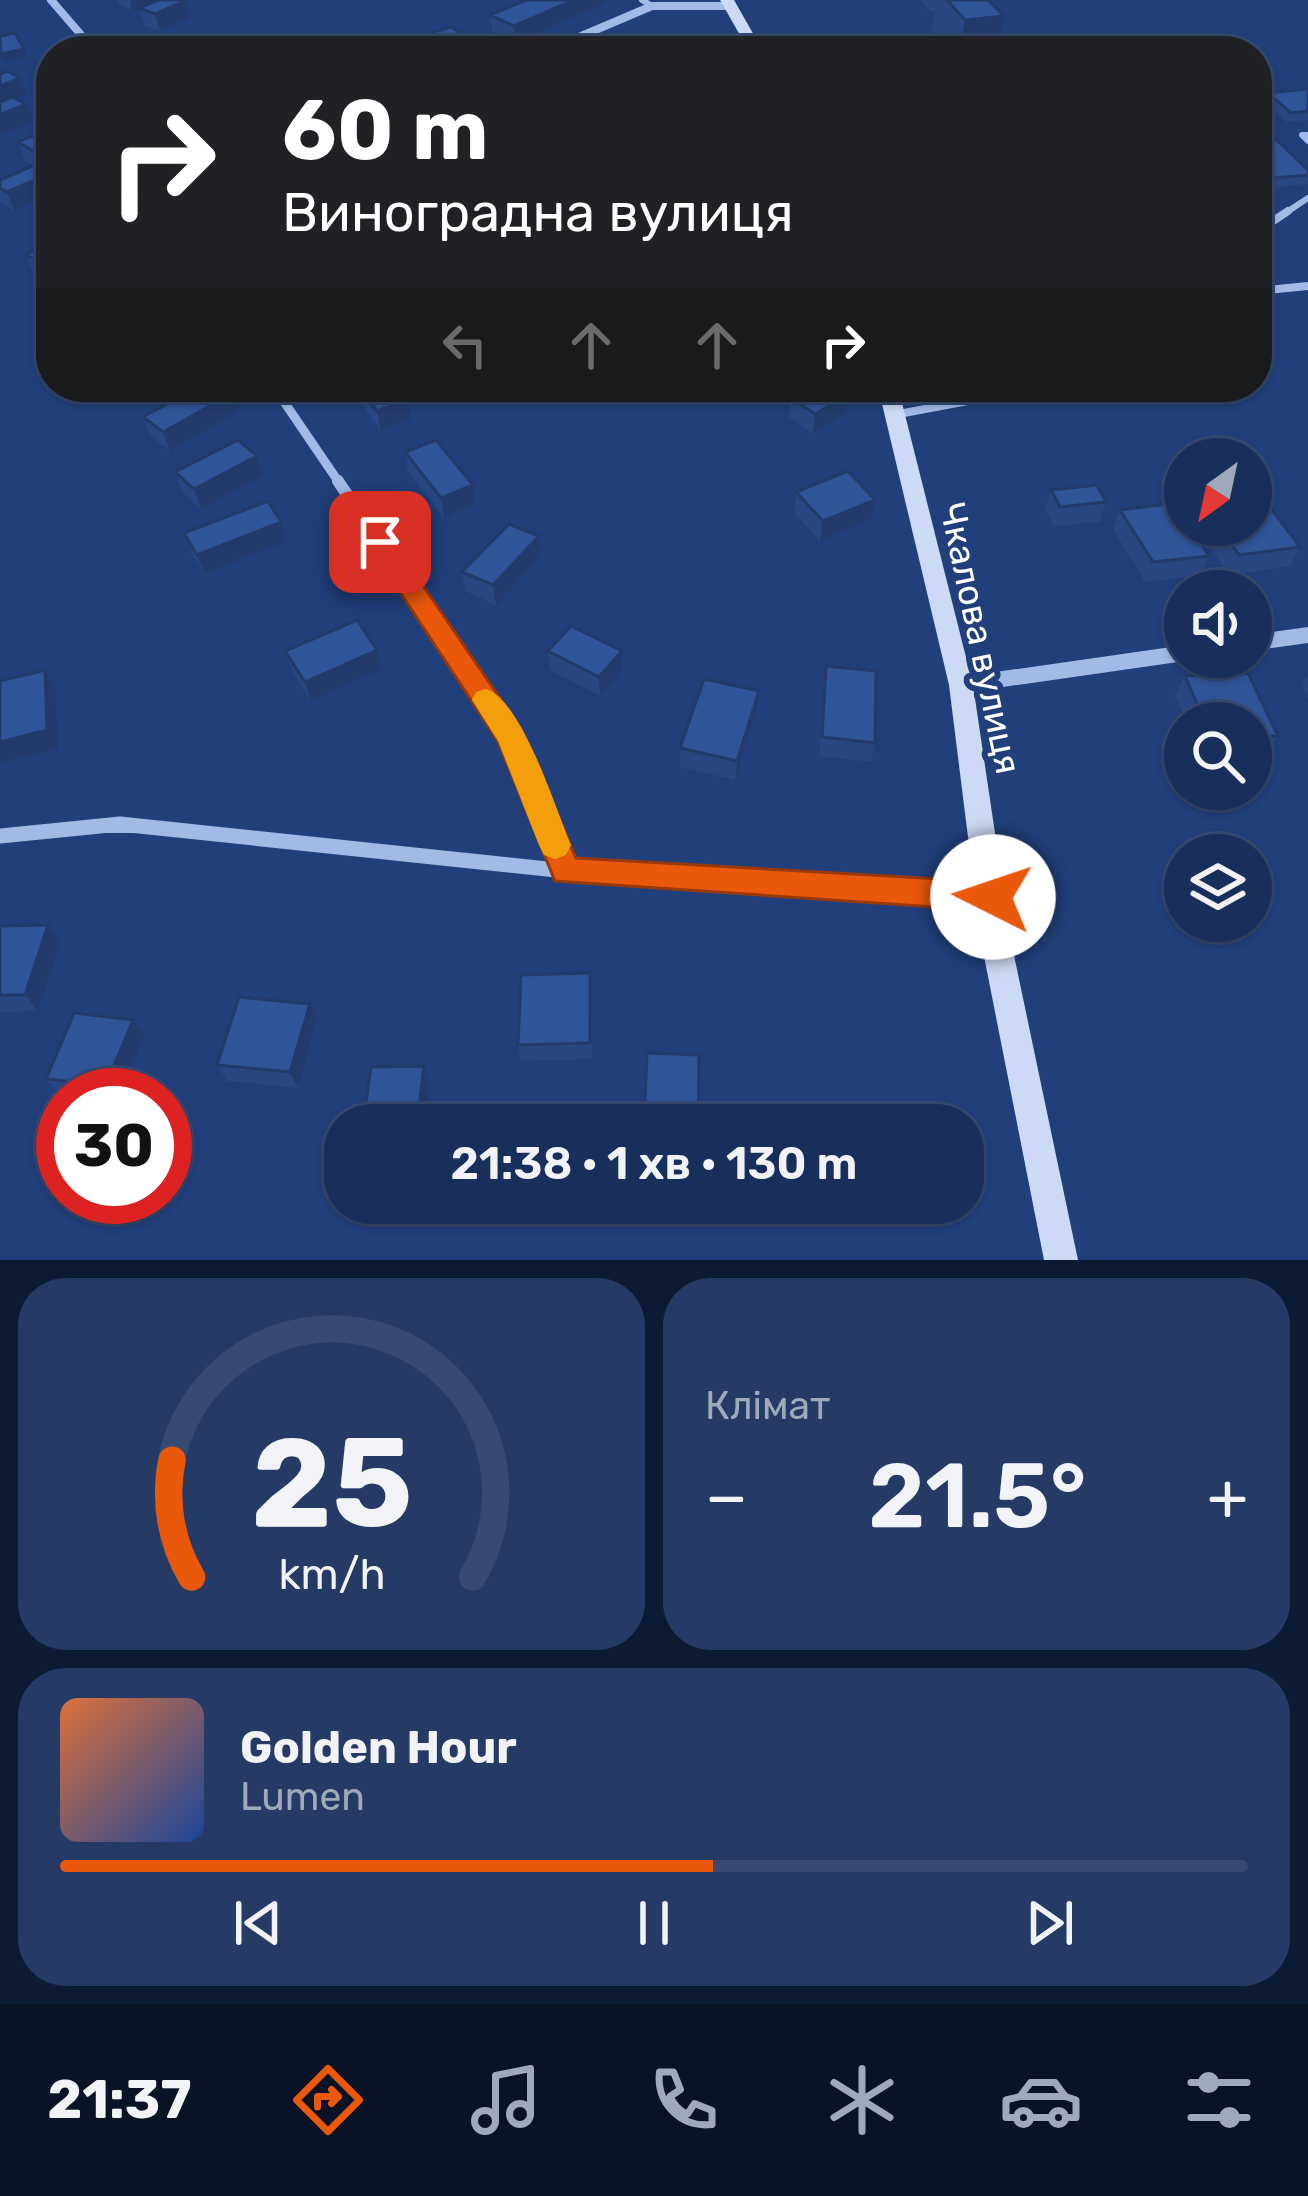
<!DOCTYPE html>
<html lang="uk">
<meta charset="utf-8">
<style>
body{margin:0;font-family:Rubik,sans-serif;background:#253b65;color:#f1f3f6;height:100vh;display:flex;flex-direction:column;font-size:45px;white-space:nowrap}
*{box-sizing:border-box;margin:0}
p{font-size:39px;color:#9fa9bb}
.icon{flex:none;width:66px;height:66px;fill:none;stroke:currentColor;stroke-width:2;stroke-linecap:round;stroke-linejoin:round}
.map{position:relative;height:1260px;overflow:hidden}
.panel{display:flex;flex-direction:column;gap:18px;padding:18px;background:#0d1a33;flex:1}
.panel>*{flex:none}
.banner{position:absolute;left:36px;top:36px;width:1236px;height:366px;border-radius:48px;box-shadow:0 3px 9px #0004,0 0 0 3px #364a72;background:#202124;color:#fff;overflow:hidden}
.needle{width:78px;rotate:213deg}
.fabs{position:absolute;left:1164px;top:438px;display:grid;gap:24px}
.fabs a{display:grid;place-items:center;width:108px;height:108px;border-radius:50%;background:#182f5c;box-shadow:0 3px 9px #0004,0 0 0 3px #364a72;font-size:60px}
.speed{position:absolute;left:36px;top:1068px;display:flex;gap:24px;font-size:60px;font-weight:700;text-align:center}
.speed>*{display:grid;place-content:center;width:156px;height:156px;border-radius:50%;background:#182f5c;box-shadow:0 3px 9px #0004,0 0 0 3px #364a72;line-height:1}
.speed .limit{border:18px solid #d22;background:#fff;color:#111}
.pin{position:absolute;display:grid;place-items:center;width:102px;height:102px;color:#fff;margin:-51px;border-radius:24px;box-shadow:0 6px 18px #0006}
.me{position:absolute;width:132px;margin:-66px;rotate:274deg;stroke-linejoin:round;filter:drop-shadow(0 0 9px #0008)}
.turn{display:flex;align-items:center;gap:42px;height:252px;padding:0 48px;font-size:54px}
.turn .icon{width:156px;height:156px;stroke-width:2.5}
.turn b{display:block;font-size:84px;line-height:102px}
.lanes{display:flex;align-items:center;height:114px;padding:0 48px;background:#0003;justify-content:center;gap:60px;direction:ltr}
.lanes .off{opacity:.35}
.big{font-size:90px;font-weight:600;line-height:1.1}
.panel .tile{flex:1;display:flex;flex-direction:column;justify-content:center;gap:18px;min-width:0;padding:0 42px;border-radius:48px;background:#253b65}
.panel .dial{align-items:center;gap:0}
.dial svg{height:312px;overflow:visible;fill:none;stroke:#364a72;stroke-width:7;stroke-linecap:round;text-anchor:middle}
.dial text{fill:#f1f3f6;stroke:none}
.song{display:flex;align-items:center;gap:36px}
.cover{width:144px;height:144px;border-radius:18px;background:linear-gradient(135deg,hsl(20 70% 55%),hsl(220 70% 35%))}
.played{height:12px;border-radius:6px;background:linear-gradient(90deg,#ea580c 55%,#364a72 55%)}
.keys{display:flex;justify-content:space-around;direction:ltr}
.heat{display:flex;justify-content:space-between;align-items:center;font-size:66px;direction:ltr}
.panel .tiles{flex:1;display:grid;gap:18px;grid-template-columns:1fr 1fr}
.tile:last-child{grid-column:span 2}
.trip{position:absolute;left:324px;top:1104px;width:660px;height:120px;border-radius:48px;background:#182f5c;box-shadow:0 3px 9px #0004,0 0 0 3px #364a72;font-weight:600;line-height:120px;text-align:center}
.menu{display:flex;height:192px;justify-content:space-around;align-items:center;background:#0a1325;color:#9fa9bb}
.menu .icon{width:84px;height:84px}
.menu .selected{color:#ea580c}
.menu b{font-size:54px;color:#f1f3f6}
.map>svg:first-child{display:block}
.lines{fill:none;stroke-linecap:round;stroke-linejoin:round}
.service-far1{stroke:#a2bae6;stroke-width:6}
.service{stroke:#a2bae6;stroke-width:8}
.minor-far3{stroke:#a2bae6;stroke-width:8}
.minor-far2{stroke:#a2bae6;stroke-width:9}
.minor-far1{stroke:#a2bae6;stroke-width:12}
.minor{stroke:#a2bae6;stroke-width:15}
.tertiary{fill:#a2bae6;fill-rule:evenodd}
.secondary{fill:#ccdaf5;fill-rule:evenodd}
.wall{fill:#294883}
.shaded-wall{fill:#223b6a}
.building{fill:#305498;stroke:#223b6a;stroke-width:3}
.route{fill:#ea580c;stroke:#983908;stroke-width:3}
.slow{fill:#f59e0b}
.labels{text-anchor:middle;stroke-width:12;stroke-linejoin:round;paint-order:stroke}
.street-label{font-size:36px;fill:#fff;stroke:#203f7b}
</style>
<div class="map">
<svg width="1308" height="1260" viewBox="0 0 1308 1260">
<rect width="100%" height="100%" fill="#203f7b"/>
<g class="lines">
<path class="service-far1" d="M642 0 652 6
M1308 135H1302L1308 141
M1284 214 1308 198"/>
<path class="service" d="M1257 232 1288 211
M1257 291 1308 286
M1257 335 1265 352 1257 353
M893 415 1043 387"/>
<path class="minor-far3" d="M51 0 95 51
M546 51 652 6H732"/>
<path class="minor-far2" d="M274 387 340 484"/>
<path class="minor-far1" d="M338 481 511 737 548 827
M92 827H147"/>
<path class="minor" d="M547 824 566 871
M0 836 120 824 566 871 991 896"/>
<path class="tertiary" d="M1308 627V643L1251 651V635Z
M1185 645V657H1193L1185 661 961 693 953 691 950 685 953 679 961 677Z"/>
<path class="secondary" d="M720 0H734L763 51H749Z
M878 387H898L973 685 1011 941 1078 1260H1044L981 941 949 685Z"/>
</g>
<path class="wall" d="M117 0H155L132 10 118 4Z
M920 0H988L998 46 1036 51H949L931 32 935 11 931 12Z
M606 3 515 43 492 32 490 15Z
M139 8 190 18 160 31 144 25Z
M420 36 475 42 476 51H422Z
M1308 89V120L1287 122 1265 102 1268 93Z
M1257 121 1308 170V184L1269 188 1257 175Z
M51 128V194L15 211 0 202V180L33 165 25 161 18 142Z
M51 241V282L33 274 26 255Z
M356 387H397L411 419 381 430 359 402Z
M233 393 238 412 170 451 150 436 143 417Z
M791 398 845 414 813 433 789 417Z
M405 452 475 504 444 517 408 472Z
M175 472 263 476 201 509 182 492Z
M1051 490 1106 502 1100 522 1054 526 1045 509Z
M796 492 872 519 820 541 794 512Z
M1120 510 1209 556 1200 575 1145 582 1113 529Z
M1195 525H1251L1300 547 1290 566 1229 575Z
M184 533 287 541 204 574 192 553Z
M539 536 541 556 496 605 465 591 462 572Z
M377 650 382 669 311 701 292 670 285 651Z
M548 651 622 670 600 696 550 670Z
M826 666 875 743 871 762 819 756Z
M1308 674V700L1302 683Z
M1185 676 1278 736 1267 755 1251 756V723H1187L1175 695Z
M757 710 735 780 680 767V748Z
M0 926 61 942 38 1011 0 1012Z
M591 990 592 1059 521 1061 518 1045Z
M317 1020 298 1088 227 1081 217 1065Z
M144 1036 121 1095 59 1094 46 1079Z"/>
<path class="shaded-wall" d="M130 0H155L132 10Z
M574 0H606V3L515 43 514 26Z
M185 1 190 18 160 31 155 14Z
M1004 16 997 51 989 47 988 51H960L965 20Z
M475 42 476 51H446Z
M24 49 27 57 4 62 1 54Z
M20 78 27 95 0 106V86Z
M26 104 33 122 0 136V115Z
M51 143V164L40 169 33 151Z
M51 173V194L15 211 7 192Z
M233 393 238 412 170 451 163 432Z
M848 394 845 414 813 433 815 414Z
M407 400 411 419 381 430 377 411Z
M257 456 263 476 201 509 194 489Z
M473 485 475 504 444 517 441 498Z
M875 500 872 519 820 541 823 521Z
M281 522 287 541 204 574 197 555Z
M539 536 541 556 496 605 493 585Z
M377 650 382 669 311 701 305 682Z
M622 651V670L600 696 599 677Z
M45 670 55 689 58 749 0 763V742Z
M759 691 757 710 735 780 737 761Z
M48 925 61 942 38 1011 25 995Z
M310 1004 317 1020 298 1088 290 1072Z
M133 1020 144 1036 121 1095H114L106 1085Z
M424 1066 429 1082 424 1125H417Z"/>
<path class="building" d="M158 0H182L185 1 155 14 139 8Z
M527 0H574L514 26 490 15Z
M947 0H988L1004 16 965 20Z
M451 27 475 42 442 51 420 36Z
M15 33 24 49 1 54 0 36Z
M1029 43 1036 51H992L989 47Z
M227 45 238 51H210Z
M7 71 20 78 0 86V74Z
M1308 89V111L1291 113 1268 93Z
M12 97 26 104 0 115V102Z
M1257 121 1308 170V175L1273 178 1257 162Z
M51 128V143L33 151 18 142Z
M46 160 51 163V173L7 192 0 188V180Z
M51 241V261L45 264 26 255Z
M198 387H224L233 393 163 432 143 417Z
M358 387H397L407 400 377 411Z
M810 387H837L848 394 815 414 791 398Z
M238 440 257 456 194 489 175 472Z
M436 440 473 485 441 498 405 452Z
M848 471 875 500 823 521 796 492Z
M1097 485 1106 502 1060 507 1051 490Z
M1263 498 1300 547 1239 555 1217 525H1251V499Z
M268 501 281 522 197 555 184 533Z
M1175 503 1185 519V525H1189L1209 556 1153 562 1120 510Z
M509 524 539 536 493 585 462 572Z
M357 620 377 650 305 682 285 651Z
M571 626 622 651 599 677 548 651Z
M826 666 876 671 875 743 822 737Z
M45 670 47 730 0 742V681Z
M1248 673 1278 736 1251 737V723H1205L1185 676Z
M704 679 759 691 737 761 680 748Z
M48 925 25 995H0V926Z
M590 973V1043L518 1045 521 975Z
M239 997 310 1004 290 1072 217 1065Z
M74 1013 133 1020 106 1085 46 1079Z
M647 1053 699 1055 698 1125H644Z
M424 1066 417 1125H363L371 1067Z"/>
<path class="route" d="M380 533 389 536 521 729 576 858 993 882 1004 887 1009 897 1004 907 993 911 555 881 498 741 367 542Z"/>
<path class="slow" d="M486 689C522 700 556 810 571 845L566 855 555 859 544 855 539 845 498 741 472 700 476 692Z"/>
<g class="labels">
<g class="street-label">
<text transform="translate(981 638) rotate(78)" y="13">Чкалова вулиця</text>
</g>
</g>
</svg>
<div class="fabs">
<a><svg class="needle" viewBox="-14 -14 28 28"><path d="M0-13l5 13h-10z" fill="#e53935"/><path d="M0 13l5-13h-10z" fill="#9fa9bb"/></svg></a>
<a><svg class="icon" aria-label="sound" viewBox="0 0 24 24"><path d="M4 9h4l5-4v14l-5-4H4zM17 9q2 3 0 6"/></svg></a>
<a><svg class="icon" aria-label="search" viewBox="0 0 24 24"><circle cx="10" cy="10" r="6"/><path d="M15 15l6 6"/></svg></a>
<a><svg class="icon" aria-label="layers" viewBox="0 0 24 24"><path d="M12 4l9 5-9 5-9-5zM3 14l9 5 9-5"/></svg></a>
</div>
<div class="speed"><div class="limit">30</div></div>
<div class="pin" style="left:380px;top:542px;background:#d93025"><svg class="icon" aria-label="arrive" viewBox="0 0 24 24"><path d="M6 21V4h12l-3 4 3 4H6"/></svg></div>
<svg class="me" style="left:993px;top:897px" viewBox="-20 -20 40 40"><circle r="19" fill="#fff"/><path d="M0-13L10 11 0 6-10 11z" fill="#ea580c"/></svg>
<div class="trip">21:38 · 1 хв · 130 m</div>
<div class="banner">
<div class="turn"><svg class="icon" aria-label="right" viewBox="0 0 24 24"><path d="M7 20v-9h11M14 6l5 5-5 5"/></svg><div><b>60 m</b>Виноградна вулиця</div></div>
<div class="lanes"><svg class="icon off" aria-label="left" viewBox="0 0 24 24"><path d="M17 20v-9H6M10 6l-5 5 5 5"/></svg><svg class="icon off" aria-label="ahead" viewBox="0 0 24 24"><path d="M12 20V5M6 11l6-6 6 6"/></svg><svg class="icon off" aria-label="ahead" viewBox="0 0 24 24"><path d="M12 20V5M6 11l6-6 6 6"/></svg><svg class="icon" aria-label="right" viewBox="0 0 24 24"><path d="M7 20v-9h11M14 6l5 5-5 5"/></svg></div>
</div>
</div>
<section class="panel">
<div class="tiles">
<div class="tile dial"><svg viewBox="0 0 100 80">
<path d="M14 69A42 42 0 1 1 86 69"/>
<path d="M14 69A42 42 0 0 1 9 39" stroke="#ea580c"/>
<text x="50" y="56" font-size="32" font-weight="700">25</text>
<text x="50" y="72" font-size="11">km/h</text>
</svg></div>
<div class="tile"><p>Клімат</p>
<div class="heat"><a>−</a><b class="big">21.5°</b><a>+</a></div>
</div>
<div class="tile">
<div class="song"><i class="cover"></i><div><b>Golden Hour</b><p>Lumen</p></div></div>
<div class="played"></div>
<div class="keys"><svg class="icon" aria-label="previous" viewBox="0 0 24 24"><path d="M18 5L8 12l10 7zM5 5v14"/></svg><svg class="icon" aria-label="pause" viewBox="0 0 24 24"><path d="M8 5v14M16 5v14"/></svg><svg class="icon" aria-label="next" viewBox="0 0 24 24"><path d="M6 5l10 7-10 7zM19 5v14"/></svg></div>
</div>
</div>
</section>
<nav class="menu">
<b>21:37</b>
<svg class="icon selected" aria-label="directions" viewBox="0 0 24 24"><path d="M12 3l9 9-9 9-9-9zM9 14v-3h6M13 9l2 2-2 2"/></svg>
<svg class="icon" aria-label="music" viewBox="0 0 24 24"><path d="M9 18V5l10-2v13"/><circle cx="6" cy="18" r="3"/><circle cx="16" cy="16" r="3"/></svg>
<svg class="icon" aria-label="phone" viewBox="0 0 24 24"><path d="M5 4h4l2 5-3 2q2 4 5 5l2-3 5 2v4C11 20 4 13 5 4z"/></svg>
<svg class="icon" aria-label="climate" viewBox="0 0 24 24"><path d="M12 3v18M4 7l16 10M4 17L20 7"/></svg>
<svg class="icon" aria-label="car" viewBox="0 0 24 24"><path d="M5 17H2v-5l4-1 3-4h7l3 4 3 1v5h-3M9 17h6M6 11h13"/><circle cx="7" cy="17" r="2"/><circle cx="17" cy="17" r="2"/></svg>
<svg class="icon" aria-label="filters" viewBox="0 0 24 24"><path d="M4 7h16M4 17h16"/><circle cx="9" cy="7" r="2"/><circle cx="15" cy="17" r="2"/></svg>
</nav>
